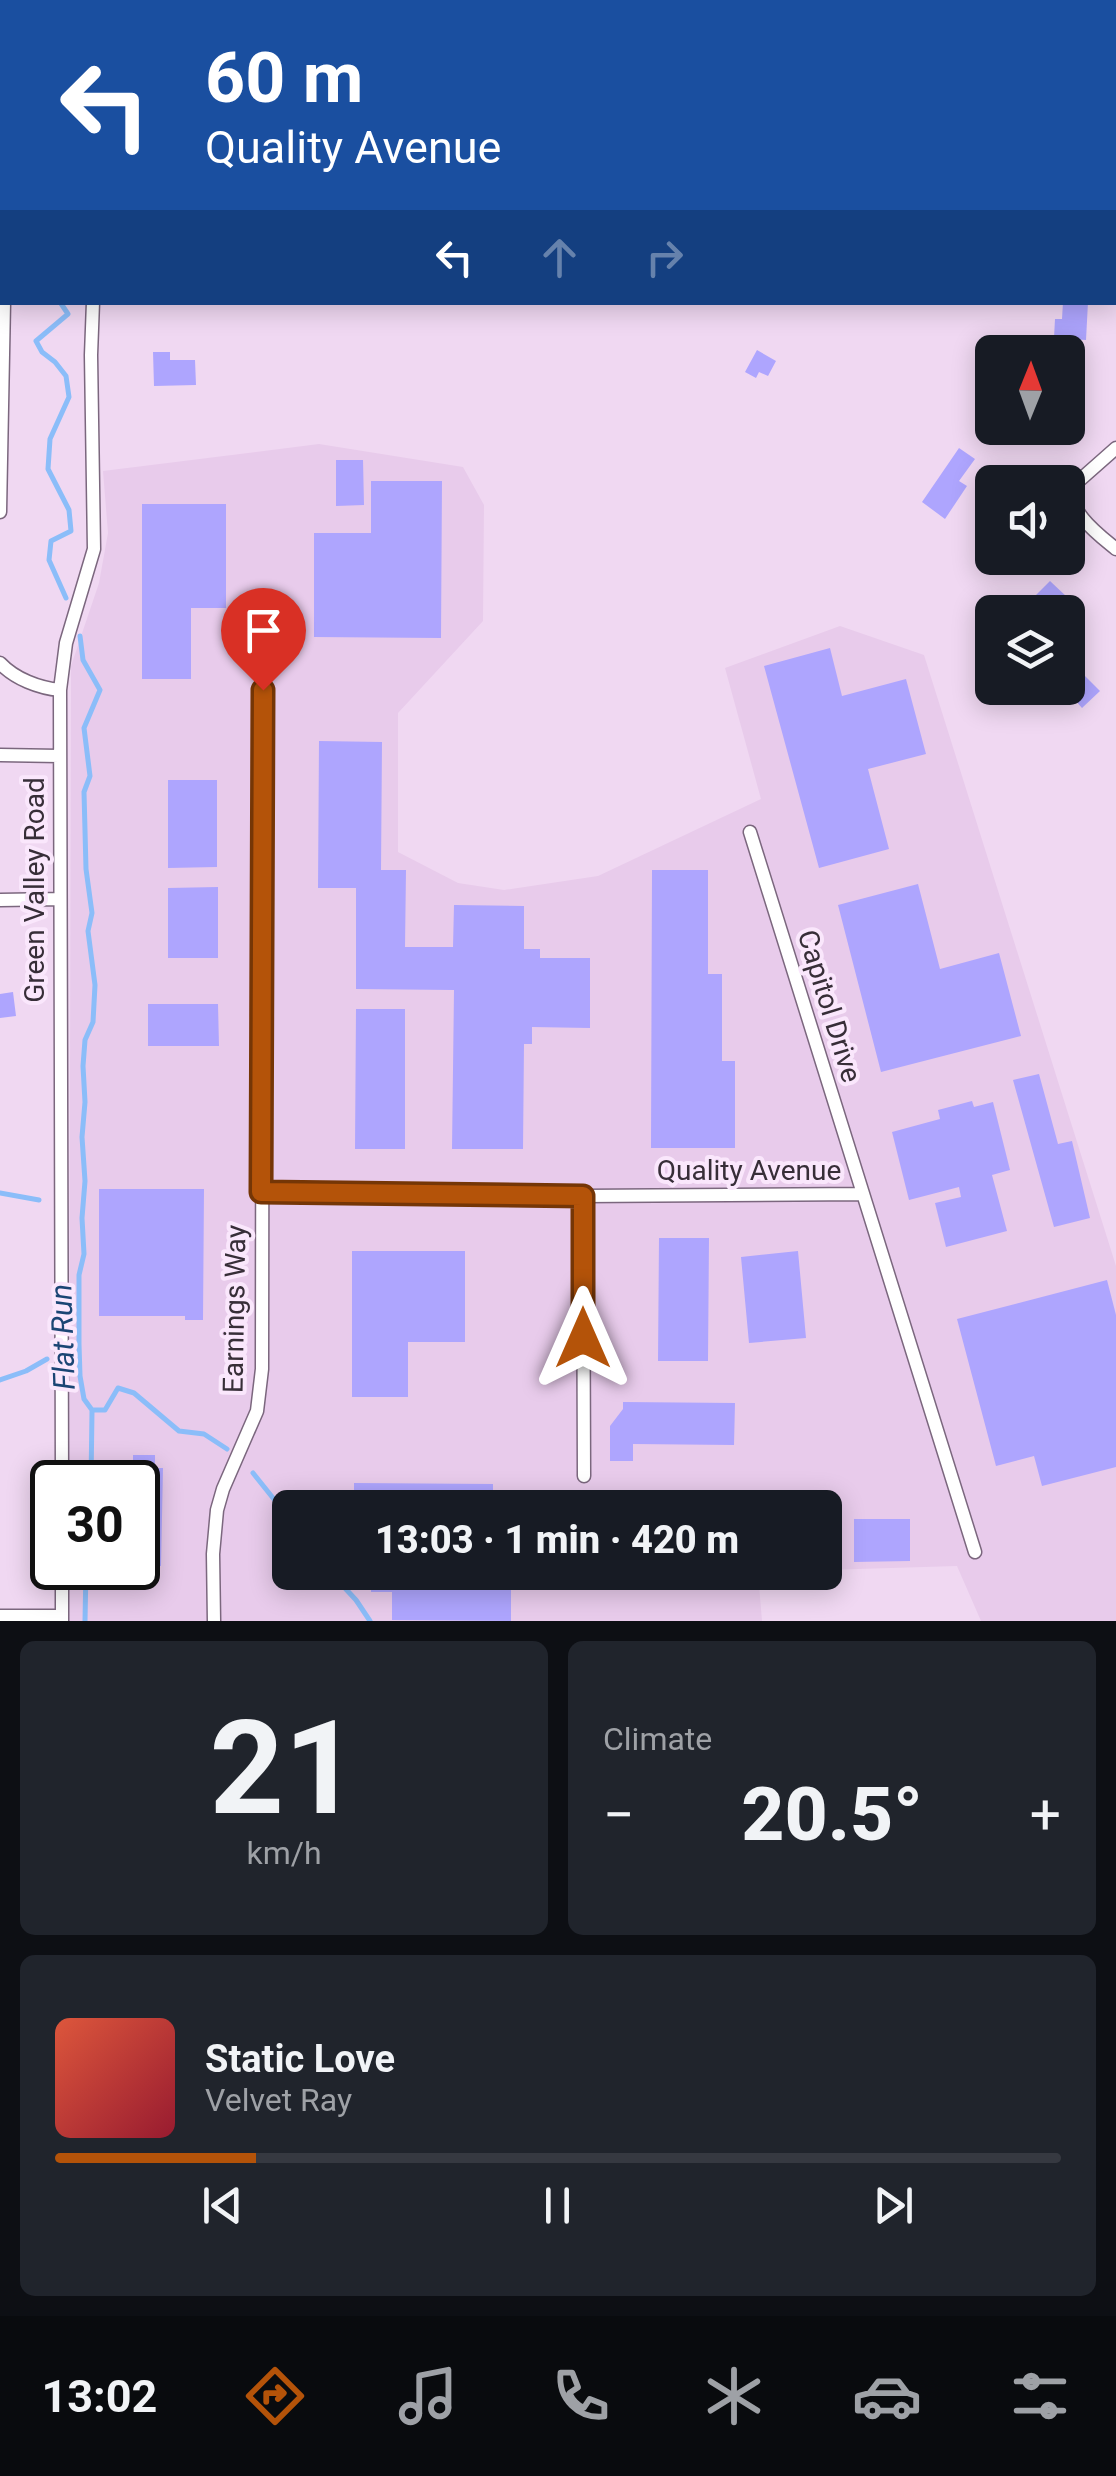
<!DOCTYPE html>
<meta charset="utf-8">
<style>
body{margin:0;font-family:Roboto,sans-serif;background:#20242c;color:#f1f3f6;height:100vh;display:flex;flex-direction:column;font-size:38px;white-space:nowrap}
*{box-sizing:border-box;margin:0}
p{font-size:32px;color:#9ea1a6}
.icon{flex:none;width:55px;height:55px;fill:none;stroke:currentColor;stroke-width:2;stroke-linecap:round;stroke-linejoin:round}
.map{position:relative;height:1621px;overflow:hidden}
.drawer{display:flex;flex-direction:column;gap:20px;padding:20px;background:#0d0f14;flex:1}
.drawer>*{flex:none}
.guide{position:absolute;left:0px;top:0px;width:1118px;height:305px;box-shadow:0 5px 25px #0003;background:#1a4fa0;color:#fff;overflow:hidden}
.needle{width:65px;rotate:1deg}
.controls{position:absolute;left:975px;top:335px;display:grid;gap:20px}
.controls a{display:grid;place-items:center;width:110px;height:110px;border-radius:15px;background:#171b24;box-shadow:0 5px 25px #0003;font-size:50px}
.speed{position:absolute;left:30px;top:1460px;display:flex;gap:20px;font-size:50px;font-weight:700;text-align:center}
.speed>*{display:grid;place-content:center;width:130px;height:130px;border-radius:50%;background:#171b24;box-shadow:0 5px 25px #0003;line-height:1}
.speed .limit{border:5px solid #111;border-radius:15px;background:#fff;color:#111}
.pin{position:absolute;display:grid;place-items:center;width:85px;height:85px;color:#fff;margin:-102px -42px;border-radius:50% 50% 50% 0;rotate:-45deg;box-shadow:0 0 10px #0007}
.pin .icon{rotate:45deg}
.me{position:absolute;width:110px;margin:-55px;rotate:0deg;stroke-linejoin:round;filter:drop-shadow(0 0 8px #0008)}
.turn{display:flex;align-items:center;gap:35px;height:210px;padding:0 40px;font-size:45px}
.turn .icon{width:130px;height:130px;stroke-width:2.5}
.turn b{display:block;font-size:70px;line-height:85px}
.lanes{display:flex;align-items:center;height:95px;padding:0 40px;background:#0003;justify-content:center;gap:50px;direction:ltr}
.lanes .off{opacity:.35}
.big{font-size:75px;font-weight:800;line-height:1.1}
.drawer .card{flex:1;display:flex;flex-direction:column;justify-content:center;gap:15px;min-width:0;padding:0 35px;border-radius:15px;background:#20242c}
.drawer .dial{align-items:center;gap:0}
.dial b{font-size:130px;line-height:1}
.song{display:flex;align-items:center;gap:30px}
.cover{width:120px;height:120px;border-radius:15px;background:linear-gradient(135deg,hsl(10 70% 55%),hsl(350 70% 35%))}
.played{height:10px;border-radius:5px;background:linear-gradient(90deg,#b45309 20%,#363941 20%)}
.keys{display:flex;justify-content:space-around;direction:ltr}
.heat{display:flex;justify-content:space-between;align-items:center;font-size:55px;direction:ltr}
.drawer .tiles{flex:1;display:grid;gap:20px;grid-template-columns:1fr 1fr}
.card:last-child{grid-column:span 2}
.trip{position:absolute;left:272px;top:1490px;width:570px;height:100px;border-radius:15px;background:#171b24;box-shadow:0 5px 25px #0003;font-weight:800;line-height:100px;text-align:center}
.tab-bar{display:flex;height:160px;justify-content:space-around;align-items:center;background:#090b0e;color:#9ea1a6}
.tab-bar .icon{width:70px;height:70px}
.tab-bar .active{color:#b45309}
.tab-bar b{font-size:45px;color:#f1f3f6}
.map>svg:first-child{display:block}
.built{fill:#e8cbeb}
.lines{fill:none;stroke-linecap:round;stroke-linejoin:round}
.stream{stroke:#8bbdf9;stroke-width:5}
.building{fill:#aea5fe}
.minor-casing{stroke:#7b677e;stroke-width:15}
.minor{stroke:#fff;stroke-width:12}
.route-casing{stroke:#753606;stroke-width:25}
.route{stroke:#b45309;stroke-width:18}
.labels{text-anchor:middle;stroke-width:8;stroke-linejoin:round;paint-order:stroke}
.street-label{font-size:28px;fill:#372e38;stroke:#fae7fc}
.water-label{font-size:30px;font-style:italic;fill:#1a4574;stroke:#fae7fc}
</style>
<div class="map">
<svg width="1116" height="1621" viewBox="0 0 1116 1621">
<rect width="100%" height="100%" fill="#f0d8f2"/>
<path class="built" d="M319 444 463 467 484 505 483 621 398 713V852L458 883 504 890 598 876 761 799 725 668 840 626 924 655 1116 1266V1621H981L957 1566 825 1570V1508H290V1572L758 1573 762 1621H68L69 1568H138V1482H69L71 666 99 583 108 533 103 471Z"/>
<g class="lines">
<path class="stream" d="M166 2V0
M60 302 68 314 36 341 42 352 55 362 66 376 69 397 50 439 48 469 69 510 71 531 51 541 49 560 66 598
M80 636 83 660 100 690 84 728 90 776 84 792 86 869 92 913 88 931 95 985 93 1022 85 1040 83 1066 85 1102 82 1137 85 1181 82 1218 84 1254 79 1275V1344L80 1376 84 1399 92 1410H105L118 1388 134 1393 179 1431 204 1434 227 1449
M0 1193 39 1200
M0 1380 26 1371 47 1359
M253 1473 277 1503 290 1530
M91 1482 92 1411
M330 1572 356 1600 370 1621
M85 1621 86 1568"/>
</g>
<path class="building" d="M1063 302H1088L1086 340 1054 338 1055 319H1062Z
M757 350 776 361 768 376 759 372 756 378 745 372Z
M153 352H170V360H195L196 385 154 386Z
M959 448 975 459 959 481 967 486 945 519 922 502Z
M336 460H363L364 505 336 506Z
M371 481H442L441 638 314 637V533H371Z
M142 504H226V608H191V679H142Z
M1050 581 1085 614 1068 632V612H1048L1033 598Z
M830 648 842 696 906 679 926 754 868 769 889 849 819 868 764 666Z
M1083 674 1100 691 1082 708 1066 690Z
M319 741 382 742 381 870H406L405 947H453L454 905 524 906V949H540V958H590V1028L532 1027V1044H524L523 1149H452L454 990 356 989V888H318Z
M168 780H217V867L168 868Z
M652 870H708V974H722V1061H735V1148H651Z
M918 884 940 969 999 953 1021 1036 881 1072 838 905Z
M218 887V958H168V888Z
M13 992 16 1016 0 1018V994Z
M148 1004H218L219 1046H148Z
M356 1009H405V1149H355Z
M1039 1074 1058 1144 1072 1141 1090 1218 1054 1227 1013 1080Z
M972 1101 974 1107 993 1102 1010 1170 992 1175 1007 1231 946 1247 935 1203 961 1197 959 1187 909 1200 892 1132 940 1119 938 1110Z
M99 1189H204L203 1320H185V1316H99Z
M659 1238H709L708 1361H658Z
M352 1251H465V1342H408V1397H352Z
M798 1251 806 1338 749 1343 741 1257Z
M1107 1280 1116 1315V1467L1042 1486 1034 1456 996 1466 957 1319Z
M623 1402 735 1403 734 1445 633 1444V1461H610V1426L623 1409Z
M133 1455H155V1468H163L161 1566H138V1482H112L113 1468 133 1469Z
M354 1483 493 1484V1508H354Z
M854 1519H910V1561L854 1562Z
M371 1572H511V1621L392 1620V1592H371Z"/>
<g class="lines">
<g class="minor-casing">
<path id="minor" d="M59 2 61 0
M187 2V0
M0 104 2 105
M1116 448 1073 486C1066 511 1099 535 1116 549
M0 512 4 302
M0 663C15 679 39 688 60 690
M0 755 59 756
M750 832 975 1552
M0 900 60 899
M261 1192 583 1196 863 1194
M583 1196 584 1476
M62 1482 60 690 66 643 94 549 91 355 93 302
M62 1568V1621
M0 1616H62
M214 1621 213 1554 217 1510 223 1489 257 1411 262 1369 263 691"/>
</g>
<use href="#minor" class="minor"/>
</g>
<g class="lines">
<g class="route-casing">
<path id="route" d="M263 690 261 1192 583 1196V1338"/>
</g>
<use href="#route" class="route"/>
</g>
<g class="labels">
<g class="street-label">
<text transform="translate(34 890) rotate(-90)" y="10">Green Valley Road</text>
<text transform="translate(830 1006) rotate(73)" y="10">Capitol Drive</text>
<text x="749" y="1180">Quality Avenue</text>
<text transform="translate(234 1309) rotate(-89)" y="10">Earnings Way</text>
</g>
<g class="water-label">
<text transform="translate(63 1337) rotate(-92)" y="10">Flat Run</text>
</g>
</g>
</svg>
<div class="controls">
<a><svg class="needle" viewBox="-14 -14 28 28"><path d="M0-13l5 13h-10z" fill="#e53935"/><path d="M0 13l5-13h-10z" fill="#9ea1a6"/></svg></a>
<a><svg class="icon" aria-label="sound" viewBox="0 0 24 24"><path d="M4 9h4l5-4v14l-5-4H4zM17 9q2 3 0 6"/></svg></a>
<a><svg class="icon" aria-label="layers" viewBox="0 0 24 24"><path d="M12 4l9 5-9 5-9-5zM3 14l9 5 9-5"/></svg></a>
</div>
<div class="speed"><div class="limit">30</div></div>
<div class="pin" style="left:263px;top:690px;background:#d93025"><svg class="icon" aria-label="arrive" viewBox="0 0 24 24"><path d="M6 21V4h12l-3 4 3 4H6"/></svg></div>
<svg class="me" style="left:583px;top:1338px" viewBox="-20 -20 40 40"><path d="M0-17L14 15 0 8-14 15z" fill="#b45309" stroke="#fff" stroke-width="4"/></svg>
<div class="trip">13:03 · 1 min · 420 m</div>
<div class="guide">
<div class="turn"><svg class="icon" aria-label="left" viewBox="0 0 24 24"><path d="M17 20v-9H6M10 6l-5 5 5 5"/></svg><div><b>60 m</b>Quality Avenue</div></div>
<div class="lanes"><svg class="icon" aria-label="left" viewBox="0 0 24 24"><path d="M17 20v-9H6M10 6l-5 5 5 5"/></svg><svg class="icon off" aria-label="ahead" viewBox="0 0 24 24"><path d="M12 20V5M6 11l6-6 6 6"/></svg><svg class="icon off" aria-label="right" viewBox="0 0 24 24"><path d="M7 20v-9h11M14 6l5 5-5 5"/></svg></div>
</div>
</div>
<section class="drawer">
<div class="tiles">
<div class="card dial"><b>21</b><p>km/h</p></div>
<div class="card"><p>Climate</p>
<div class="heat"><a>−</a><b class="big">20.5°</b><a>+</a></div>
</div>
<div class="card">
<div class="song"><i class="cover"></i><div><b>Static Love</b><p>Velvet Ray</p></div></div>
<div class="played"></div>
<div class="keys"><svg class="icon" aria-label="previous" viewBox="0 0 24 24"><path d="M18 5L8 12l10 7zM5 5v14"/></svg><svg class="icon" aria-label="pause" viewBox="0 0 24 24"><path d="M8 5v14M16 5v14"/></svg><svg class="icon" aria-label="next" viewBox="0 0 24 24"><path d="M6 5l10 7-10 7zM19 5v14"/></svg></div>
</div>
</div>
</section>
<nav class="tab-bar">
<b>13:02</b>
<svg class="icon active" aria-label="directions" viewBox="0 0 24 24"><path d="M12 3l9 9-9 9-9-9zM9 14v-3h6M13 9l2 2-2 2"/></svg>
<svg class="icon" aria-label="music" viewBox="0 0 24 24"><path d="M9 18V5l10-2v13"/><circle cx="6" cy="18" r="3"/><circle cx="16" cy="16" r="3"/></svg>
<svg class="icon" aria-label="phone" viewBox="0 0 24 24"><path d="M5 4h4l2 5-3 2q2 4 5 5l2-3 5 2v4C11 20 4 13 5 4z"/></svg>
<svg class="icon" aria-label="climate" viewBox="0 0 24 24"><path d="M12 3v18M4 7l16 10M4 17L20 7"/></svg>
<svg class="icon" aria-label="car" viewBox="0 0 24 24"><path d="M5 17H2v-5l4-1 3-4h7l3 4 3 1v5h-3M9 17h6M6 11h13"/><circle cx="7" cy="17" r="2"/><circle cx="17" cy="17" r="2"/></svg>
<svg class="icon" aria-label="filters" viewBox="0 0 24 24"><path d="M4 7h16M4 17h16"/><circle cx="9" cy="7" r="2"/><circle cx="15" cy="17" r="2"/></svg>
</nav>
